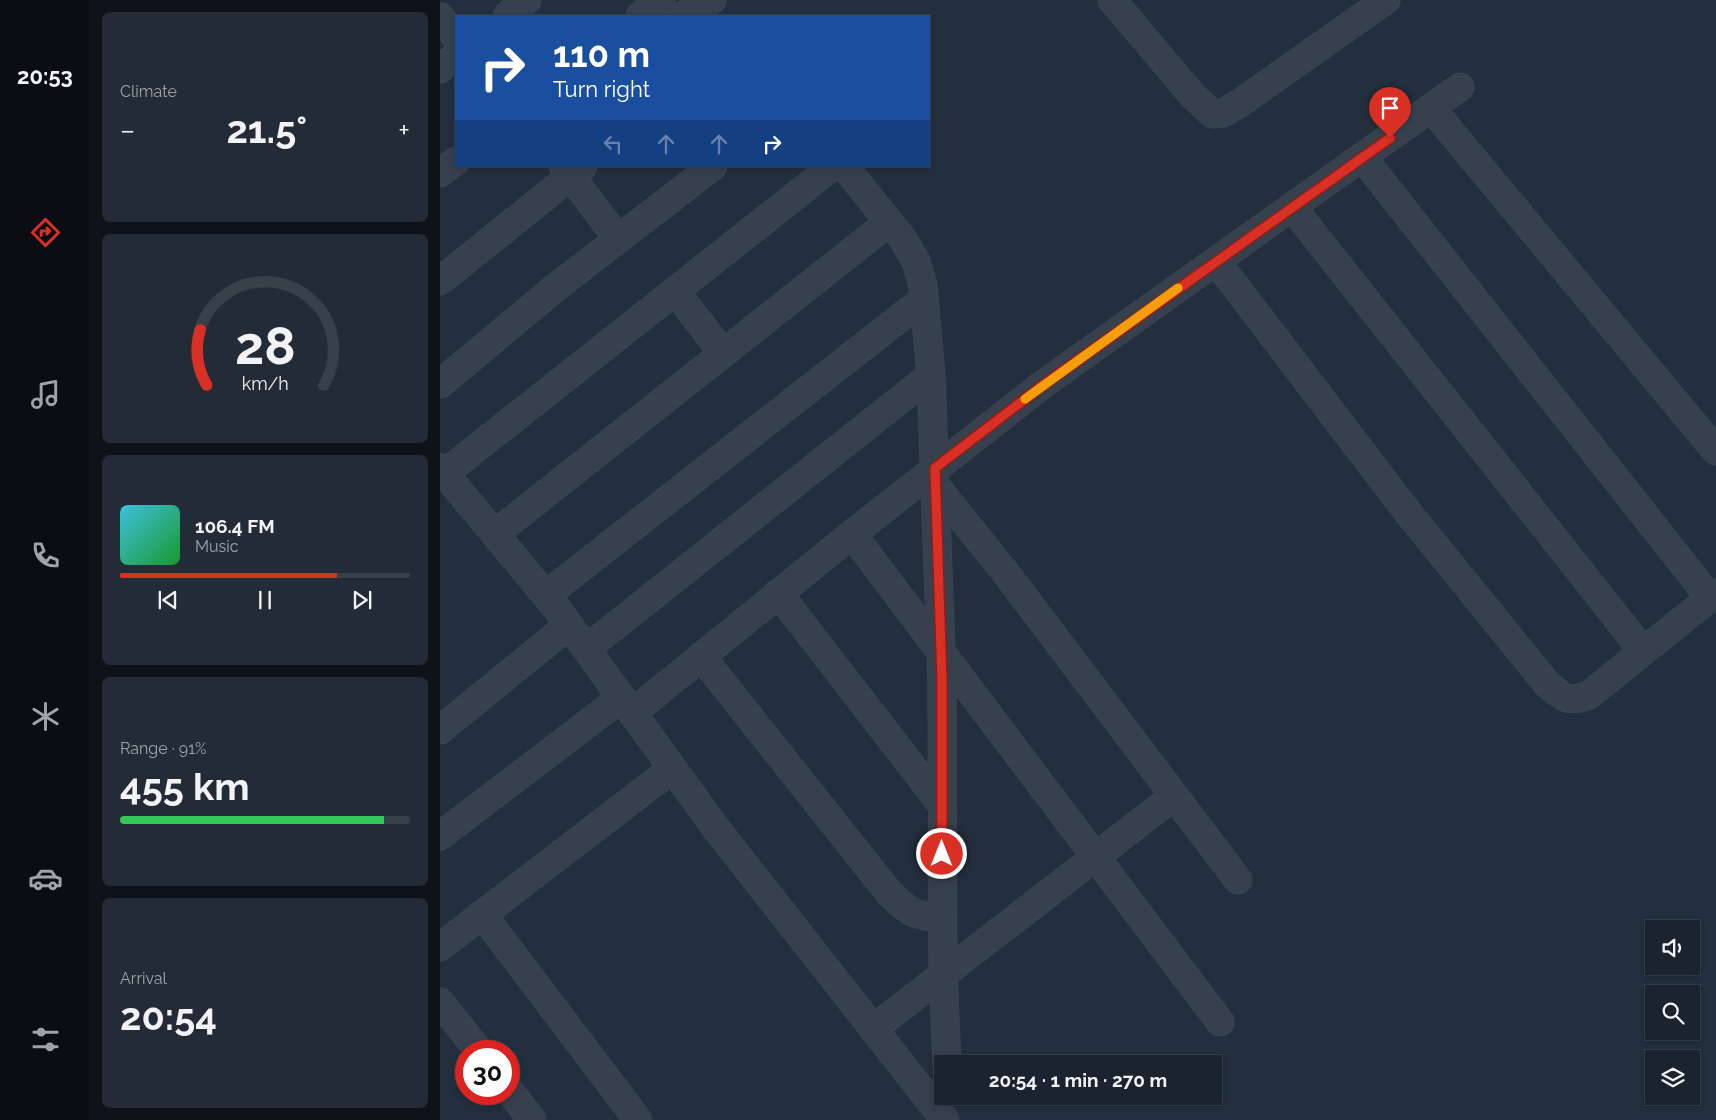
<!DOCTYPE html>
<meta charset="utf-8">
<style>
body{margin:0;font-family:Raleway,sans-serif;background:#232b36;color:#f1f3f6;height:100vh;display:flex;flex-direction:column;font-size:19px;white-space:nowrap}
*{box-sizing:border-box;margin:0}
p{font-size:16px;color:#9fa4aa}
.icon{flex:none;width:28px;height:28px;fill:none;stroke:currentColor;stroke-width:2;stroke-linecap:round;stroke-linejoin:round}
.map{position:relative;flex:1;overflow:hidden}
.drawer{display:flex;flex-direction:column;gap:12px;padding:12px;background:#0e1319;width:350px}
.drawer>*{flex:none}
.guide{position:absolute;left:15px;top:15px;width:475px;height:152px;border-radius:0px;box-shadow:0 2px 8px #0003,0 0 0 1px #38404a;background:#1a4fa0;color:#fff;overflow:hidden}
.tools{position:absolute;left:1205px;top:920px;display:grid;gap:10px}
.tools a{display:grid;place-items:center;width:55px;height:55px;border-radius:0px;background:#1a232e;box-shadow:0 2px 8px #0003,0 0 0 1px #38404a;font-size:25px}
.speed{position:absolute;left:15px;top:1040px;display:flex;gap:10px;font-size:25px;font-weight:700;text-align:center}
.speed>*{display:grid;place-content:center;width:65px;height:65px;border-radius:50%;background:#1a232e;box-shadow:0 2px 8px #0003,0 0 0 1px #38404a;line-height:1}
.speed .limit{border:8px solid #d22;background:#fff;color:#111}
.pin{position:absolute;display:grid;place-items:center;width:42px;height:42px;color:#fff;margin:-51px -21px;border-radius:50% 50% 50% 0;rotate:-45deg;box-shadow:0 0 5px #0007}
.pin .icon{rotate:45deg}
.me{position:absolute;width:55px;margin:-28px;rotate:0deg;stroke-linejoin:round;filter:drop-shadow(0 0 4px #0008)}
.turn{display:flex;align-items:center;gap:18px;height:105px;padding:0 15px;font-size:22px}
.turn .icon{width:65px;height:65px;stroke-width:2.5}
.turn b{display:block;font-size:35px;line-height:42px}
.lanes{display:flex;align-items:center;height:48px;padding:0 15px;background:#0003;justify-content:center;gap:25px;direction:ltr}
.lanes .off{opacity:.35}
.big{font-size:38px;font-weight:700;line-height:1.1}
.drawer .widget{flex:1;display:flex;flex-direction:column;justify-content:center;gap:8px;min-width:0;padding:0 18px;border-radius:8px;background:#232b36}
.drawer .dial{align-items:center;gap:0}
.dial svg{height:130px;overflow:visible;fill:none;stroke:#38404a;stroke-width:7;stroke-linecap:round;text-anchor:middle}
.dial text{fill:#f1f3f6;stroke:none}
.song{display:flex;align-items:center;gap:15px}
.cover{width:60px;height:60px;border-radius:8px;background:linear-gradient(135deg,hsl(190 70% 55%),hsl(130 70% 35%))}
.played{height:5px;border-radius:2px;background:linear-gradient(90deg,#d93025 75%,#38404a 75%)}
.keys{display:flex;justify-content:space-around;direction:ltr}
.heat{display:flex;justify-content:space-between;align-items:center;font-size:28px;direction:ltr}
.charge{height:8px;border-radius:4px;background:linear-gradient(90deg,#34c759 91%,#38404a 0)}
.trip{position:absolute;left:494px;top:1055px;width:288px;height:50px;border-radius:0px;background:#1a232e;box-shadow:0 2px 8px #0003,0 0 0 1px #38404a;font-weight:700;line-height:50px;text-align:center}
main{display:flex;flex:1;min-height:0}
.menu{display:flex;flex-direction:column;width:90px;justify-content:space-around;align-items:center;background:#0a0e12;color:#9fa4aa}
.menu .icon{width:35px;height:35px}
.menu .on{color:#d93025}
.menu b{font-size:22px;color:#f1f3f6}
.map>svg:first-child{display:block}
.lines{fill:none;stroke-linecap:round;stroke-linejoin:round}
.minor-casing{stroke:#404a57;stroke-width:29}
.minor{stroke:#37414e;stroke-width:28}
.route-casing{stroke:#8d1f18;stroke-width:12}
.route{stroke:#d93025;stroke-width:9}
.slow{stroke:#f59e0b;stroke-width:9}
</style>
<main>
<nav class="menu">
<b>20:53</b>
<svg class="icon on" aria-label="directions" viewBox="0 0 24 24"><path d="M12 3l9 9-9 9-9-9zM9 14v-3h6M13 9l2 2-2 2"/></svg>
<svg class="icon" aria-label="music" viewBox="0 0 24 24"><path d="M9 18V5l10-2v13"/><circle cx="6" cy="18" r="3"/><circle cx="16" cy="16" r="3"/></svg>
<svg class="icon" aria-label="phone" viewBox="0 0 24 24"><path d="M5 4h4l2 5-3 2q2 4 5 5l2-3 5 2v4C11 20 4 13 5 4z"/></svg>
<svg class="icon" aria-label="climate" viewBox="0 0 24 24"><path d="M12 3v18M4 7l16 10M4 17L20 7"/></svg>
<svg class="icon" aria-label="car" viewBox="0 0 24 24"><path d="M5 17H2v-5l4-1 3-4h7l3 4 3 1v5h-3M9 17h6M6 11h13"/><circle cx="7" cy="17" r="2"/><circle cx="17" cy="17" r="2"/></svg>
<svg class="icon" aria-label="filters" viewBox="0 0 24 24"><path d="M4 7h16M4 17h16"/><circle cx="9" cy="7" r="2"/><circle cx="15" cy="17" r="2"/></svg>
</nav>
<section class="drawer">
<div class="widget"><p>Climate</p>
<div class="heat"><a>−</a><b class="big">21.5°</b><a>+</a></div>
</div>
<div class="widget dial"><svg viewBox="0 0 100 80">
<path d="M14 69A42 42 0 1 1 86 69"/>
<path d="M14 69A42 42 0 0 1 10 35" stroke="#d93025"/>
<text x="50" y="56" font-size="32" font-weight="700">28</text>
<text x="50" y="72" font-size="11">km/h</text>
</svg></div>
<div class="widget">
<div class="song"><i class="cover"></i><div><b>106.4 FM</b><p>Music</p></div></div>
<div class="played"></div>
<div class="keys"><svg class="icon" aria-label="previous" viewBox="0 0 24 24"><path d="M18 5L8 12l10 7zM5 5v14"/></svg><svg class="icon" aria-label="pause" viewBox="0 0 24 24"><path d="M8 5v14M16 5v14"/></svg><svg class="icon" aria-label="next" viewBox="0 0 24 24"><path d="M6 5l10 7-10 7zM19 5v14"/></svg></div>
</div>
<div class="widget"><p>Range · 91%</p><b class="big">455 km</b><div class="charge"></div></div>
<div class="widget"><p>Arrival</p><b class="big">20:54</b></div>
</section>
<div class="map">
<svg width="1276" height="1120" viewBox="0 0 1276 1120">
<rect width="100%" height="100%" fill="#232f3e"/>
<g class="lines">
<g class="minor-casing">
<path id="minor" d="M672 0 753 96 773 114 783 113 800 103 946 0
M67 16 87 0
M200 16 221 0
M242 16 272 0
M0 17 16 37
M0 69 16 56
M991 108 1276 451
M922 157 1270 598
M123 166 178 239
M404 166 462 238 476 261 483 286 491 375 502 681 503 974 507 1064
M0 173 16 161
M852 207 1203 651
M776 261 966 510 1107 684C1124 698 1127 703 1149 695L1276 593
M0 281 143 166
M235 291 283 353
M0 384 115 288 273 166
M0 468 118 610 275 827 505 1120
M5 473 393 166
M495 485 565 572 798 880
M56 533 449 222
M412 534 780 1022
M338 593 502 805
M106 595 484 299
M146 649 491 375
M261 656 450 894C468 912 477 917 503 918
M192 713 412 534 602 385 1020 87
M0 730 129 625
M0 836 181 698
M42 914 198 1120
M0 947 232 769
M0 1002 39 1051
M433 1029 734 796
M69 1090 92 1120"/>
</g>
<use href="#minor" class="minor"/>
</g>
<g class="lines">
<g class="route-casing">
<path id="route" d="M502 854V681L495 468 602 386 950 138"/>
</g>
<use href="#route" class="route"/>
<path class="slow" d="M585 399 738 288"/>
</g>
</svg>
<div class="tools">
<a><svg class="icon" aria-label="sound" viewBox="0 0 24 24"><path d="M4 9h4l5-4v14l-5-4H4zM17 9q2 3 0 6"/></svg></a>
<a><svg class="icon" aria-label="search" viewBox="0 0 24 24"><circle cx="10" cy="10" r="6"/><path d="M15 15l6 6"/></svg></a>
<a><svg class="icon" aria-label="layers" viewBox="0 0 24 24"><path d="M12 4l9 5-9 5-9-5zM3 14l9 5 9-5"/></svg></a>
</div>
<div class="speed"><div class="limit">30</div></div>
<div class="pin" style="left:950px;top:138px;background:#d93025"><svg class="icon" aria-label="arrive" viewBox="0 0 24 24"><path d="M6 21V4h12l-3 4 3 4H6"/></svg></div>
<svg class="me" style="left:502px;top:854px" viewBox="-20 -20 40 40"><circle r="17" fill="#d93025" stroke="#fff" stroke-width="3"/><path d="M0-11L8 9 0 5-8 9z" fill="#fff"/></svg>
<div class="trip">20:54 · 1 min · 270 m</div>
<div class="guide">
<div class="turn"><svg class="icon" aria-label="right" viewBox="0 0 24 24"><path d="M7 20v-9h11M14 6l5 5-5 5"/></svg><div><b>110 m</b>Turn right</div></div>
<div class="lanes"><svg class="icon off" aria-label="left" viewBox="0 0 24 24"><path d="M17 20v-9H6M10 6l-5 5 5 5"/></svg><svg class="icon off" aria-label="ahead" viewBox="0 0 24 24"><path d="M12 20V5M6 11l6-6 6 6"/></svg><svg class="icon off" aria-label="ahead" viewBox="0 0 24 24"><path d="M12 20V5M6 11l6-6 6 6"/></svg><svg class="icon" aria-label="right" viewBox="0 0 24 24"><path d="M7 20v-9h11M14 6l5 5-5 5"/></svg></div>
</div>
</div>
</main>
